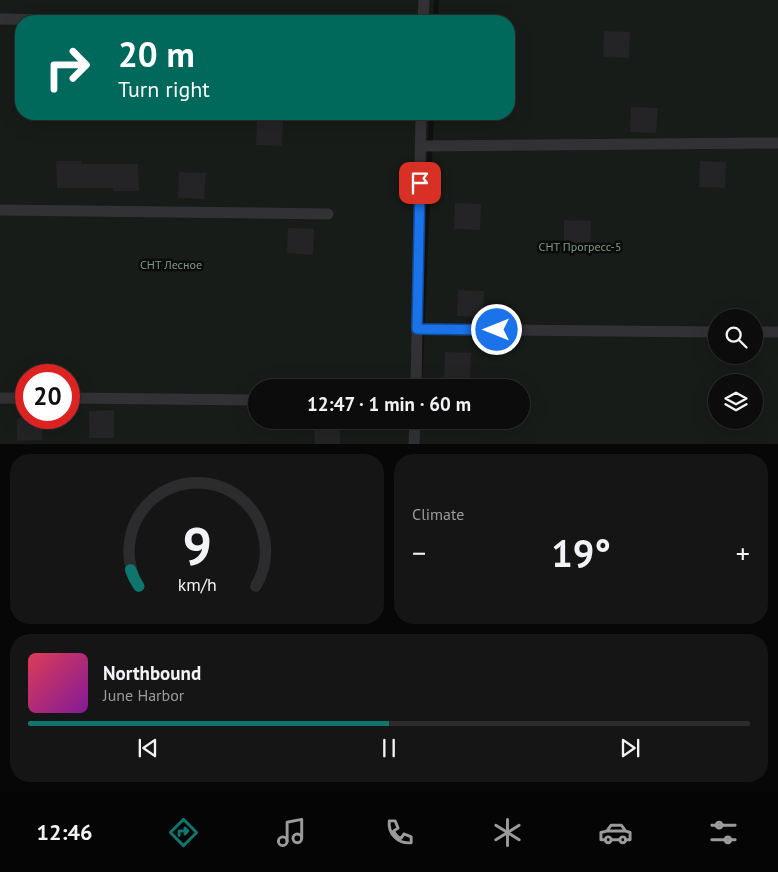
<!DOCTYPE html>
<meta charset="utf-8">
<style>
body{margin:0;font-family:"PT Sans",sans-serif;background:#151516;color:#f1f3f6;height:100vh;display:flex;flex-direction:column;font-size:19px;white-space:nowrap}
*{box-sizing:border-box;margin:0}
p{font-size:16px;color:#9a9b9d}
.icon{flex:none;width:28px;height:28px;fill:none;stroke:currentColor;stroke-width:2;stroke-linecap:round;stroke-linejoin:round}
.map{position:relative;height:444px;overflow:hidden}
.details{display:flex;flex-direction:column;gap:10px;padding:10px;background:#070707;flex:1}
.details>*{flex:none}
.top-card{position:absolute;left:15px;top:15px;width:500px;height:105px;border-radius:20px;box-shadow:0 5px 20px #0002,0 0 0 1px #2c2c2e;background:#00695c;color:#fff;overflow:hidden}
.fabs{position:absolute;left:708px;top:309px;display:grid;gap:10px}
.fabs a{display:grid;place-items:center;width:55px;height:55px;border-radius:50%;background:#0c0c0d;box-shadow:0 5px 20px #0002,0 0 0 1px #2c2c2e;font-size:25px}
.speed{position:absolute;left:15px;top:364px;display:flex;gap:10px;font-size:25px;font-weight:700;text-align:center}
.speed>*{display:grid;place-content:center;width:65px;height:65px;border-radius:50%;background:#0c0c0d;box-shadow:0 5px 20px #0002,0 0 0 1px #2c2c2e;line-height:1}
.speed .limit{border:8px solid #d22;background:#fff;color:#111}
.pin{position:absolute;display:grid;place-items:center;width:42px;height:42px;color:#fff;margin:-21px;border-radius:10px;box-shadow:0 2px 8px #0006}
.me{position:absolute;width:55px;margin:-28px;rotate:270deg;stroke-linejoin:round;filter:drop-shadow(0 0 4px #0008)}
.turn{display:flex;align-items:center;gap:18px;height:105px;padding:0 20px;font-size:22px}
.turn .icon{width:65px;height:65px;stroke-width:2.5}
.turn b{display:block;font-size:35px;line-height:42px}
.big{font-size:38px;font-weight:600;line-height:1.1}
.details .tile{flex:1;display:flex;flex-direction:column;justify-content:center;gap:8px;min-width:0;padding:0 18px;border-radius:20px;background:#151516}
.details .dial{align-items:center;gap:0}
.dial svg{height:130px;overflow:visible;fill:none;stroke:#2c2c2e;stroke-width:7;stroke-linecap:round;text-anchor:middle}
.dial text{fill:#f1f3f6;stroke:none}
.song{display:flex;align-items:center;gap:15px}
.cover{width:60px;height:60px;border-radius:8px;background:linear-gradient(135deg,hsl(350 70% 55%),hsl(290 70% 35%))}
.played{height:5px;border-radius:2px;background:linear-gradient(90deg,#0f766e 50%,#2c2c2e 50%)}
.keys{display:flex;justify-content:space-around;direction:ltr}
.heat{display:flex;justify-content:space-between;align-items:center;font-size:28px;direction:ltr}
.details .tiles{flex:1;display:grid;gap:10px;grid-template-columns:1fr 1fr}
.tile:last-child{grid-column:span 2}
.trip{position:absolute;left:248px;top:379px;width:282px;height:50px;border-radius:25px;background:#0c0c0d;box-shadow:0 5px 20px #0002,0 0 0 1px #2c2c2e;font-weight:600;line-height:50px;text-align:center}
.dock{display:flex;height:80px;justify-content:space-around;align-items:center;background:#050505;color:#9a9b9d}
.dock .icon{width:35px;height:35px}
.dock .active{color:#0f766e}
.dock b{font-size:22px;color:#f1f3f6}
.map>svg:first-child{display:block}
.green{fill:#171c18;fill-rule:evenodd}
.building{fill:#242325}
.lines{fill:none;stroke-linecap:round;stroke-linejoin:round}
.service{stroke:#323236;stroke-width:11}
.route-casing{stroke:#114b97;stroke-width:12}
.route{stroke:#1a73e8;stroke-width:9}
.labels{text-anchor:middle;stroke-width:5;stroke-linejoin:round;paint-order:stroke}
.park-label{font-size:12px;fill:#7c9a81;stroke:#0b0b0c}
</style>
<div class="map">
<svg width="778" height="445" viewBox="0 0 778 445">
<rect width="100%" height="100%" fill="#101011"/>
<path class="green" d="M0 0H434L433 21H21V114H429L418 387 256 388V420H417L416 444H0ZM26 375H69V418H26Z
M439 0H778V444L419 445 420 420H521V388L422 387 434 114H509V21H438ZM716 318H754V355H716ZM716 382H754V420H716Z"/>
<path class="building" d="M604 31 630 32 629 58 603 57Z
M631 107 658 108 656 133 630 132Z
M257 119 283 120 282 146 256 145Z
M56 161H81V164H138L139 191H113V188H57Z
M700 161 726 162 725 188 699 187Z
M179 172 206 173 204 199 178 198Z
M455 203 481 204 480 230 454 229Z
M564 220 591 221 590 247 564 246Z
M288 228 314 229 313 255 287 253Z
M458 290 484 291 483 317 457 316Z
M445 352 471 353 470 379 444 378Z
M114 410V438H89V411Z
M17 418H42V440L17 441Z
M314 424H340V445H315Z"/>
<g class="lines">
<path class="service" d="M0 19 116 21
M423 21 424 0
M421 146 778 143
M0 210 328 214
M417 329 716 332
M754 332H778
M416 388 421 114
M0 398H26
M69 398 256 400
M414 445 415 420"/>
</g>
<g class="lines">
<g class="route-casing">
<path id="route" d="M420 183 417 329 497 330"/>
</g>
<use href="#route" class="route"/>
</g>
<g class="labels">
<g class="park-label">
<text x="580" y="251">СНТ Прогресс-5</text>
<text x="171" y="269">СНТ Лесное</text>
</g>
</g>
</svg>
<div class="fabs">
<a><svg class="icon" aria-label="search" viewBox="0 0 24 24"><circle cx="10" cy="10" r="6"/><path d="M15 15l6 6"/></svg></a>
<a><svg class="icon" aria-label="layers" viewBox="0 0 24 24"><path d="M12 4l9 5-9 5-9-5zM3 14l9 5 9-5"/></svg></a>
</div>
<div class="speed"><div class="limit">20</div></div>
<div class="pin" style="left:420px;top:183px;background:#d93025"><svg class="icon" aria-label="arrive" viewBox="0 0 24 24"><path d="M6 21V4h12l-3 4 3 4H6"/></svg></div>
<svg class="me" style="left:497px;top:330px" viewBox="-20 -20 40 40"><circle r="17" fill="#1a73e8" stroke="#fff" stroke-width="3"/><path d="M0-11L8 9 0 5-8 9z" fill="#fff"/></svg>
<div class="trip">12:47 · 1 min · 60 m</div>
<div class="top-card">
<div class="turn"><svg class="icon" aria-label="right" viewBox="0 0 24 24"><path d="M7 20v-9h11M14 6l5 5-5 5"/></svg><div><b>20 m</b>Turn right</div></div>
</div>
</div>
<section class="details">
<div class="tiles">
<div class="tile dial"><svg viewBox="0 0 100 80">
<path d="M14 69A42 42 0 1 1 86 69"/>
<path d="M14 69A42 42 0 0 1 9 59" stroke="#0f766e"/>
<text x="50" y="56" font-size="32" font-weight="700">9</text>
<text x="50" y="72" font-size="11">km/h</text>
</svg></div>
<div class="tile"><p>Climate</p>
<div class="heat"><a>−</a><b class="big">19°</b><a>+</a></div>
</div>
<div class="tile">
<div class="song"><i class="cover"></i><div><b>Northbound</b><p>June Harbor</p></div></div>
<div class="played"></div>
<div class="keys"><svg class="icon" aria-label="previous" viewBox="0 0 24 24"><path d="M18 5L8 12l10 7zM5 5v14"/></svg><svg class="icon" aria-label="pause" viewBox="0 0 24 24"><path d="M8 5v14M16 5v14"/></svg><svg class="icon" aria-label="next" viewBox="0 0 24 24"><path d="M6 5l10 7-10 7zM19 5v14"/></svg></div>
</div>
</div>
</section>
<nav class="dock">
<b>12:46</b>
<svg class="icon active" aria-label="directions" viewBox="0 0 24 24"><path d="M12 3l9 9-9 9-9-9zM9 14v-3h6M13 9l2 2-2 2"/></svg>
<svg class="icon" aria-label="music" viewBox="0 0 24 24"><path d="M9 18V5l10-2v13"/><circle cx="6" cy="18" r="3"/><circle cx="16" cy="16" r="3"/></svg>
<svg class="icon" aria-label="phone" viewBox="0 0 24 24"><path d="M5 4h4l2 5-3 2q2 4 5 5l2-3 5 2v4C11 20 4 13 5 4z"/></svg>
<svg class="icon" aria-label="climate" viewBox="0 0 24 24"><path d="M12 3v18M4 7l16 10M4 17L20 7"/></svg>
<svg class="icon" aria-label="car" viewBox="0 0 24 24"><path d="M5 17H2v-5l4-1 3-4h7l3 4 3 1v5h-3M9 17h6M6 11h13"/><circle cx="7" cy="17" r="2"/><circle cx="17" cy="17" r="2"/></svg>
<svg class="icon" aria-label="filters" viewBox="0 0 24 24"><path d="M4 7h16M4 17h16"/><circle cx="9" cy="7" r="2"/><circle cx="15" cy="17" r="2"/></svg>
</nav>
